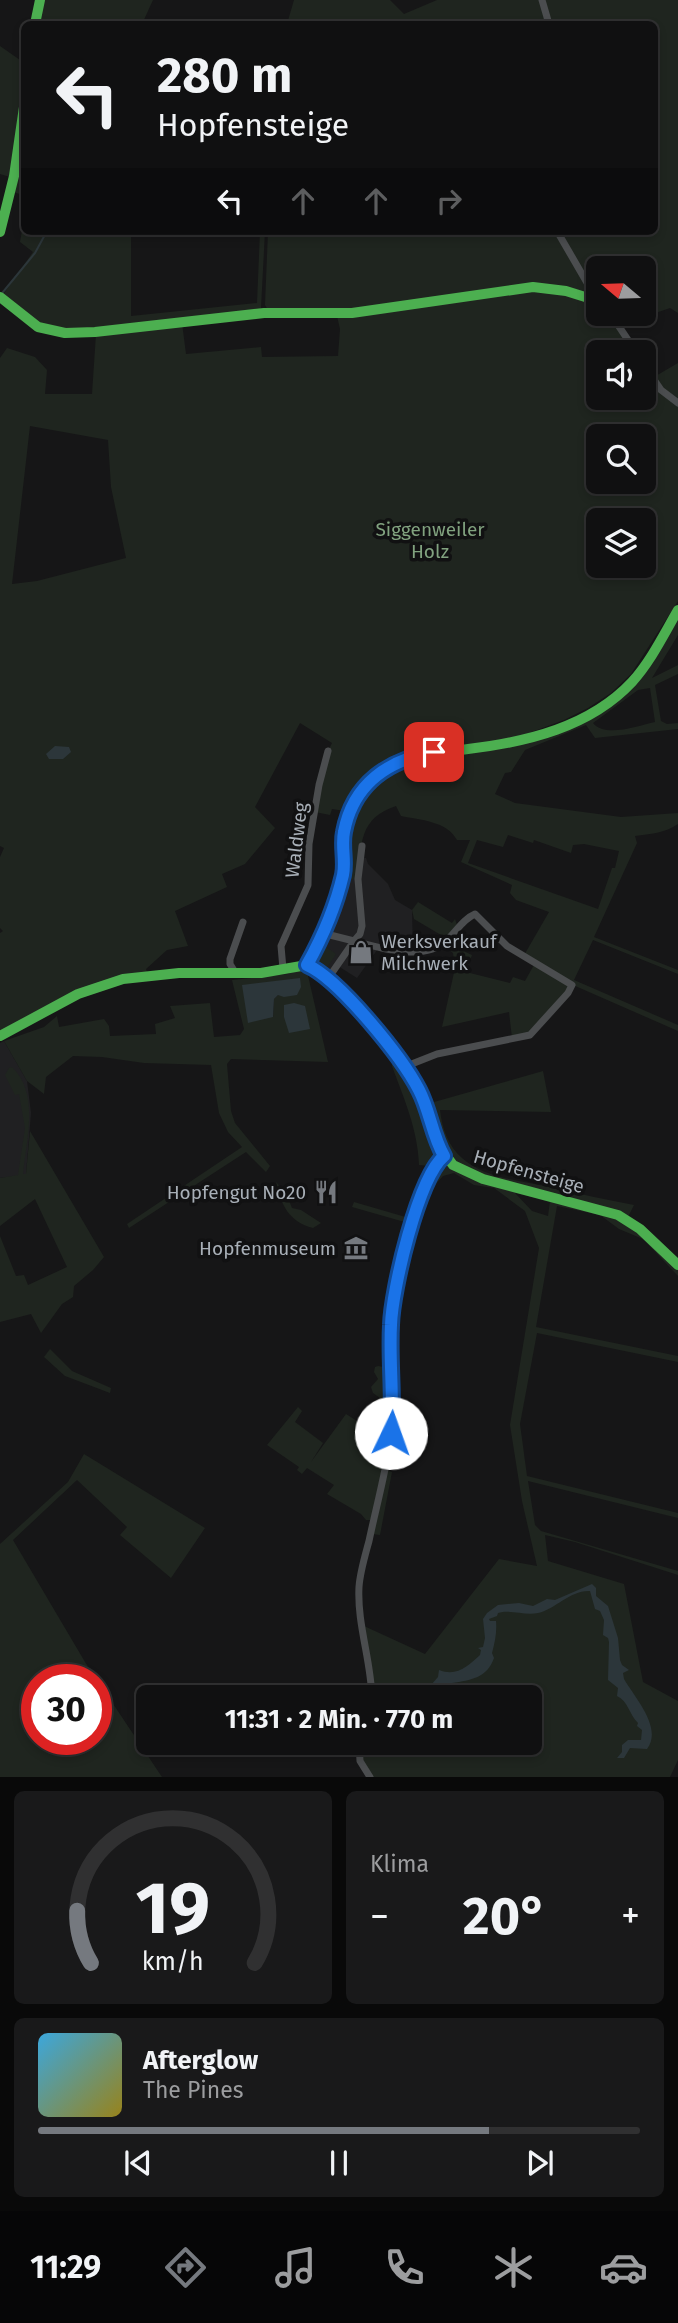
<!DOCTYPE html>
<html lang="de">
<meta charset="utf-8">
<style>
body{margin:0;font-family:"Fira Sans",sans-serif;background:#19191a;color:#f1f3f6;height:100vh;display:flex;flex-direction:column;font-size:26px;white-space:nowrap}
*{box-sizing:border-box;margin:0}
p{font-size:23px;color:#9c9d9f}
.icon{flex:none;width:38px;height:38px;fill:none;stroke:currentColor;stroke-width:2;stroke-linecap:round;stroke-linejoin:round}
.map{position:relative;height:1777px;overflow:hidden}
.panel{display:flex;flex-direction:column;gap:14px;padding:14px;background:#090909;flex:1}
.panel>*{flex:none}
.banner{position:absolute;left:21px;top:21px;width:637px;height:214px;border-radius:10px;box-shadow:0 4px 10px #0003,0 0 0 2px #303031;background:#101011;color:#f1f3f6;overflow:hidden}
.needle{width:46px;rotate:289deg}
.fabs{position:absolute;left:586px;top:256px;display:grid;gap:14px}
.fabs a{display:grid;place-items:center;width:70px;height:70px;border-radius:10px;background:#101011;box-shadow:0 4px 10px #0003,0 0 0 2px #303031;font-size:35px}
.speed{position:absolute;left:21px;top:1664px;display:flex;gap:14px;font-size:35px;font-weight:700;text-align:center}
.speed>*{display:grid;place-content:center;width:91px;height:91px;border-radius:50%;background:#101011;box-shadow:0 4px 10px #0003,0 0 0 2px #303031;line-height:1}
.speed .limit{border:10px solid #d22;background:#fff;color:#111}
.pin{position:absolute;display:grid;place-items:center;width:60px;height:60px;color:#fff;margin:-30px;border-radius:14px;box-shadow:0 4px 10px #0006}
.me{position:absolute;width:77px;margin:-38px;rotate:3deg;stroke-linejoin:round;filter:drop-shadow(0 0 5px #0008)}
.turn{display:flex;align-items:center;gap:24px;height:147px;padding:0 21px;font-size:32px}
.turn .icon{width:91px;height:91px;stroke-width:2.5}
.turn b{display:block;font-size:49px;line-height:60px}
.lanes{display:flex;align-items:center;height:66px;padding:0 21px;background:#0003;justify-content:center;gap:35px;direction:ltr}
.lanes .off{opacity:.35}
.big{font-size:52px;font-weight:700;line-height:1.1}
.panel .card{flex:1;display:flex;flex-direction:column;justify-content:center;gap:10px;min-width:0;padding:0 24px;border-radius:10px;background:#19191a}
.panel .dial{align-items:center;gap:0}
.dial svg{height:182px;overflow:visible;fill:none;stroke:#303031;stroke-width:7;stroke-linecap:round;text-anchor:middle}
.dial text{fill:#f1f3f6;stroke:none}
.song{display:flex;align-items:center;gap:21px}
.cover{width:84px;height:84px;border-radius:10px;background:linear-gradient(135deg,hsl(200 70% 55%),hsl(50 70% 35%))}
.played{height:7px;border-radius:4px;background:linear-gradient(90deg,#75797f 75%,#303031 75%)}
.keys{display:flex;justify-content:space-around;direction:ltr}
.heat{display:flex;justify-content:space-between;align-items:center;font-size:38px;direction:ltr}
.panel .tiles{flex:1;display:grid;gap:14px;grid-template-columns:1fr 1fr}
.card:last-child{grid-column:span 2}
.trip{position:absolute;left:136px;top:1685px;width:406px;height:70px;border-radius:10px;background:#101011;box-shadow:0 4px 10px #0003,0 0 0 2px #303031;font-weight:700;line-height:70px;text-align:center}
.tabs{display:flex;height:112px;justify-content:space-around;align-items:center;background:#060607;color:#9c9d9f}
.tabs .icon{width:49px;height:49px}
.tabs .on{color:#75797f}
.tabs b{font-size:32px;color:#f1f3f6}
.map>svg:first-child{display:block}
.built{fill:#202022}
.green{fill:#1f251f;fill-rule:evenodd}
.water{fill:#2c363a}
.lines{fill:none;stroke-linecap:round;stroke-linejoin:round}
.stream{stroke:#2c363a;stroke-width:2}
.street{stroke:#4b4d4f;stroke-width:7}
.fast{stroke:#4caf50;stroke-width:10}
.route-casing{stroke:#114b97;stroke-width:18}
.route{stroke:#1a73e8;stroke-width:12}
.labels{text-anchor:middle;stroke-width:7;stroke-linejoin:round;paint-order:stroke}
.park-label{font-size:19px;fill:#81a27f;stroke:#111112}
.street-label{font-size:19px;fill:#a8afb7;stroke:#111112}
.poi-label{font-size:19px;fill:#a8afb7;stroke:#111112;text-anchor:end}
</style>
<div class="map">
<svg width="678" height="1777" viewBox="0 0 678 1777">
<rect width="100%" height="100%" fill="#161617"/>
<path class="built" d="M360 858H366L368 864 388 884 395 900 412 910 413 952 377 950 357 978 338 966 329 978 311 964 345 879Z
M4 1041 27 1081 31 1113 26 1175 0 1178V1043Z"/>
<path class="green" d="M41 0H153L142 24H37Z
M294 0H390L404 14 437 0H678V313L670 308 621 325 632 352H598V397H644V370L678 405V601L631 674 611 693 588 708 564 720 510 740 405 753 386 763 364 781 355 791 345 811 332 809 330 815 315 812 328 751 332 743 300 723 255 807 275 828 245 864 222 874 227 887 175 911 188 946 167 950 146 969 147 972 70 994 0 1031V933L3 931 0 928V857L4 848 0 846V358L7 348 35 357 47 370 45 394H92L96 334 182 323 186 354 261 347 262 357 338 356 340 329 337 316 352 311 268 310 265 305 268 231H654V24H287ZM598 268H644V313H598ZM30 426 108 440 111 487 126 558 37 581 12 584ZM598 436H644V481H598ZM598 520H644V565H598Z
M24 39V83L10 177 0 174V46L20 60Z
M24 117V195L12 192Z
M24 220V231H131V316L257 303 260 231H265L261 308 259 310 95 331 43 328 2 296 33 252 20 242Z
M678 363V400L662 388 654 377Z
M678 618V635L652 678 678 665V674L655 685 661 721 667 724 678 723V729L595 738 586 725 525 750 511 772 505 773 495 794 515 803 621 817 678 813V824C665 833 650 834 635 836L637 843 594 937 678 970V974L593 940 574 980 678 1025V1031L573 985 533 1034 512 1038 509 1012 442 1027 455 968 453 953 445 946 446 943 472 955 466 972 510 983 513 977 525 981 535 963 523 957 549 912 516 900 510 893 512 885 461 862 470 840H457C447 821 420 820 401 816L396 806C359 818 361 844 358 879H345L349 843 355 813 368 790 383 775 415 759 473 752 607 709ZM650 688 655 722C638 726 605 738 593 723L638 690ZM508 835 533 843 534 840 571 853 573 845 584 844 619 851 615 868H612L598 909 468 863 477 840 503 847Z
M418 902 452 923 455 919 457 925 446 938 414 919 412 910Z
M322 944 336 954 324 972 315 965 314 961Z
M306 967 328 1062 231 1059 227 1064 231 1111 235 1123 270 1166 266 1172 246 1152 129 1228 127 1224 242 1147 228 1132 219 1113 211 1065 144 1063 102 1057 73 1056 46 1077 44 1094 27 1081 4 1041 44 1027 57 1016 59 1027 104 1019 109 1026 110 1036 156 1034 155 1024 175 1018 170 1006 210 1003 214 1037 240 1035 244 1029 232 980 288 974ZM243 985 297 995H278L274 999 273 1017Z
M391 1058C410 1084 441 1134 431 1166L419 1165C418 1130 404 1099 392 1066Z
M12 1067C40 1094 26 1140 23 1174H26L30 1131 104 1257 93 1270 74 1286 73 1297 62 1304 41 1333 31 1314 0 1322V1236L16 1276 24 1275 28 1285 67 1267 35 1199 0 1226V1178L18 1175 25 1128 19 1094 15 1095 5 1075 9 1068Z
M543 1071 551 1112 440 1110C442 1128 448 1146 462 1158 485 1179 525 1181 554 1188 581 1194 607 1200 634 1205L628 1217 494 1179 456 1163 445 1152 427 1104Z
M449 1164 613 1217 646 1238 678 1270V1276L643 1239 619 1229 600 1215 557 1206 536 1327 678 1356V1362L537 1333 520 1424 527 1476 678 1513V1518L528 1481 535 1525 541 1531 678 1571V1575L575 1542 545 1535 548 1561 624 1584 643 1682 678 1701V1760L670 1777H373L363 1763 361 1743H530V1698L374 1697 364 1626 425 1654 499 1559 537 1566 522 1501 510 1425 539 1248 525 1211 494 1188 474 1185 454 1173 443 1176 434 1186 417 1228 398 1318 396 1436 389 1471 392 1472 380 1535 372 1534 387 1465 396 1301 415 1222 425 1196 437 1170 443 1165ZM515 1193 550 1201 548 1216 532 1211Z
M276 1182 286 1193 292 1208 301 1210 321 1223 313 1228C289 1222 281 1205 276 1182Z
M354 1202 409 1218 408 1223 352 1207Z
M50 1349 72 1371 111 1388 110 1393 65 1376 44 1357Z
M378 1366 389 1368V1427L381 1425 384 1416 380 1398 373 1393 371 1387 378 1379 374 1372 375 1367Z
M298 1407 302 1411 295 1422 323 1443 311 1462 346 1414 382 1437 381 1442 384 1436 388 1441 372 1516 370 1520H366L361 1514 327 1494 334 1485 307 1468 302 1474 297 1470 299 1467 267 1445Z
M84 1454 205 1528 171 1578 120 1535 127 1527 77 1480 13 1540 85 1662 162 1777H0V1544L68 1482ZM37 1680H96V1740H37Z"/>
<path class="water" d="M55 746 69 747 71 752 63 759H49L46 754Z
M300 978 301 987 297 995 284 997 278 995 274 999 273 1017 248 1023 242 985Z
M294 1003 305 1006 310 1029 289 1033 284 1017V1005Z
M592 1584 596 1588V1596L608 1606 618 1638 620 1660 622 1665 629 1670 623 1673 624 1679C635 1698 663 1728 647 1749L630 1748 624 1758H617L622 1752V1745L628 1740H641L642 1730 637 1726 638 1723C629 1714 628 1701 617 1696L618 1688 608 1680 609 1642 608 1638 603 1635 604 1620 600 1611 595 1609 590 1591C570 1590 556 1609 538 1613 525 1616 510 1609 498 1613L497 1616 489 1619 490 1621H496C497 1632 495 1642 492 1653L494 1658C487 1678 471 1680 452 1683L448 1688 433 1689 430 1692 420 1689V1686L431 1685 438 1677 439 1670C457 1677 468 1666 480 1655L481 1650 478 1648 483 1647 485 1638 483 1619 487 1613 498 1605 519 1603 533 1606 547 1599 555 1600Z"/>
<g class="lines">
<path class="stream" d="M3 292 35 253 47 231"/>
<path class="street" d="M542 0 549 24
M557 231 597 300
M610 313 636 352
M644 365 661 390 678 403
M322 933 354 941 360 934 362 926 358 879 362 846
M283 969 281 946 308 885 309 844 319 785 328 751
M235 972 230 964V959L243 922
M327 980 354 941C379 948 424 962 446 941 456 932 463 919 475 914L507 946 572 985 568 993 530 1035 437 1054 404 1067
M372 1698C371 1660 357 1624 359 1587 360 1572 365 1556 369 1541 376 1508 385 1475 390 1442 395 1401 387 1361 391 1320 394 1285 418 1178 445 1156
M359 1743 360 1761 370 1777"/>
<path class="fast" d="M35 24 40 0
M0 232 14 176 24 107
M0 297 38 327 65 333 95 332 264 313H352L533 287 566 291 598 301
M307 965C322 937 336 908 343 876 346 864 343 852 343 839 344 819 355 796 369 782 396 755 433 753 468 749 527 742 590 727 632 682 651 661 664 634 678 610
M307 965 348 998 404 1067 419 1091 439 1146 453 1165 483 1179 618 1215 640 1229 678 1265
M0 1036 78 994 123 979 179 973H261L307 965"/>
</g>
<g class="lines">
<g class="route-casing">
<path id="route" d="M391 1433C394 1397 389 1361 391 1325 392 1290 418 1178 444 1156 432 1135 430 1111 419 1090 402 1057 339 979 307 965 322 938 336 905 343 875 346 861 341 846 344 832 353 784 388 760 434 752"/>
</g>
<use href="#route" class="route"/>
</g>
<defs>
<g id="shop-bare" transform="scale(1.89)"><path d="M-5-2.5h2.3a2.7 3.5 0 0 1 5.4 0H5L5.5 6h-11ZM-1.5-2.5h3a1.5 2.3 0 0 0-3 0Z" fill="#75797f" stroke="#111112" stroke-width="2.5" paint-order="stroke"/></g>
<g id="restaurant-bare" transform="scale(1.89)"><path d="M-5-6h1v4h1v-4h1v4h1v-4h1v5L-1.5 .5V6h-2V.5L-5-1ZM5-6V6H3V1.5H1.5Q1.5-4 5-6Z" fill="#75797f" stroke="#111112" stroke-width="2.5" paint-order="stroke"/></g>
<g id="museum-bare" transform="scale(1.89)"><path d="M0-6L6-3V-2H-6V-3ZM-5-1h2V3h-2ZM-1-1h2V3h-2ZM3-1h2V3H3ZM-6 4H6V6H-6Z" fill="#75797f" stroke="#111112" stroke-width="2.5" paint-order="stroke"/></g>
</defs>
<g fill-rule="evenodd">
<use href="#shop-bare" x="361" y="952"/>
<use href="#restaurant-bare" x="326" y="1192"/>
<use href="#museum-bare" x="356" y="1248"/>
</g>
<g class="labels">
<g class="park-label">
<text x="430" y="536">Siggenweiler<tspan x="430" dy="22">Holz</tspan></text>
</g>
<g class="street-label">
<text transform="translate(296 840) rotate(-83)" y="7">Waldweg</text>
<text transform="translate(529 1171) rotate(16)" y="7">Hopfensteige</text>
</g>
<g class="poi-label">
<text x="381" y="948" text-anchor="start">Werksverkauf<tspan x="381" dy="22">Milchwerk</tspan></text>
<text x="306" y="1199">Hopfengut No20</text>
<text x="336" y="1255">Hopfenmuseum</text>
</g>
</g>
</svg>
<div class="fabs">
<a><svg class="needle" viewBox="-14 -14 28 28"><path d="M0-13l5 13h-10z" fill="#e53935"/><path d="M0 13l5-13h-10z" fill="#9c9d9f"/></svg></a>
<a><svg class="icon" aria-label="sound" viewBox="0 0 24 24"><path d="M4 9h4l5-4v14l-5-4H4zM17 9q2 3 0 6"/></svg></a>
<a><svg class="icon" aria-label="search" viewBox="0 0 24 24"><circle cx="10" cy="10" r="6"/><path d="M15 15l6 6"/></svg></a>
<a><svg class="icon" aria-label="layers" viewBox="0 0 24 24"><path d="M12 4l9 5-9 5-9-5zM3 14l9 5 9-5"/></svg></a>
</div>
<div class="speed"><div class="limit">30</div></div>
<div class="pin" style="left:434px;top:752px;background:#d93025"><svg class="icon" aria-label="arrive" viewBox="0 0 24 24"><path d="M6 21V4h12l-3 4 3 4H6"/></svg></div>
<svg class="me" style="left:391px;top:1433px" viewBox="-20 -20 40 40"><circle r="19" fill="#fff"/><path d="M0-13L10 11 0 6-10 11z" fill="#1a73e8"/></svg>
<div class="trip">11:31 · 2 Min. · 770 m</div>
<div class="banner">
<div class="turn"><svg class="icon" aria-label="left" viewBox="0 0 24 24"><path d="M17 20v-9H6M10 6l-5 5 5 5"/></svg><div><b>280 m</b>Hopfensteige</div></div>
<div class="lanes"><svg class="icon" aria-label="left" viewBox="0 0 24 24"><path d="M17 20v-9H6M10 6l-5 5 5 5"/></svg><svg class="icon off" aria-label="ahead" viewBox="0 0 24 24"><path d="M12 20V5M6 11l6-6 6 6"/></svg><svg class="icon off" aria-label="ahead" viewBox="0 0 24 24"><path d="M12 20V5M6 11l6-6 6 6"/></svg><svg class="icon off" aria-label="right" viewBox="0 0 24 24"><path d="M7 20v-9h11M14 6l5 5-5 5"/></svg></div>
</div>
</div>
<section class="panel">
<div class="tiles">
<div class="card dial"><svg viewBox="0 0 100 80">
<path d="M14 69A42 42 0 1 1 86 69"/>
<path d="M14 69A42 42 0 0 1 8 46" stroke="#75797f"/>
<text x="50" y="56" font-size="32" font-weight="700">19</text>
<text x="50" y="72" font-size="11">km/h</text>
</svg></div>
<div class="card"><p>Klima</p>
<div class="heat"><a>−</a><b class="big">20°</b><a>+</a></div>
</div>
<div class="card">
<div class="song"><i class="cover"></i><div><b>Afterglow</b><p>The Pines</p></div></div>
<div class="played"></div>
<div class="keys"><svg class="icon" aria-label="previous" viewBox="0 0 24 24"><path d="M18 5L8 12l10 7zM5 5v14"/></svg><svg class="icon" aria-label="pause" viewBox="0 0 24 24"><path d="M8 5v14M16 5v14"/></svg><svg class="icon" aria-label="next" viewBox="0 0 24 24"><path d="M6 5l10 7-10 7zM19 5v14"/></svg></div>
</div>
</div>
</section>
<nav class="tabs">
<b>11:29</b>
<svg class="icon on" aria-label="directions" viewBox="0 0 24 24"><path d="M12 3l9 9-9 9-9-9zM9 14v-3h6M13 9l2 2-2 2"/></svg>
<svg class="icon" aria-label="music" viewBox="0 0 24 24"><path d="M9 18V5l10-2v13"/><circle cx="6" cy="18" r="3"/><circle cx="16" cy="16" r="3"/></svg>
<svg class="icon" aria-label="phone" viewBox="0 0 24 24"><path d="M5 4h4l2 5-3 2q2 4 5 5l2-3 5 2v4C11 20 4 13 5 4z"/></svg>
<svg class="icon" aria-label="climate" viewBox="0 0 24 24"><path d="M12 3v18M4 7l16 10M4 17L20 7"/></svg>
<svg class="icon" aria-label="car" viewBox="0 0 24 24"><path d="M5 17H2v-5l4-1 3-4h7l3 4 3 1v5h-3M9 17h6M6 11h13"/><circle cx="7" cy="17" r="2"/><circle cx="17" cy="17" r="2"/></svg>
</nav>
